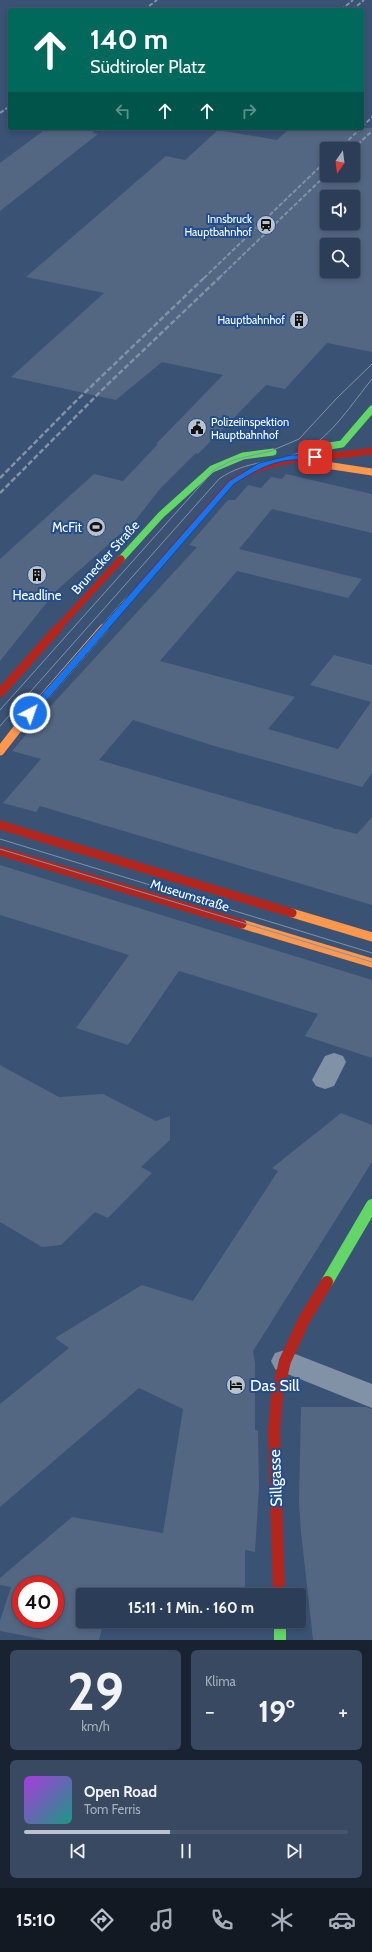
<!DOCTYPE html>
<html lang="de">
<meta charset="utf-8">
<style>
body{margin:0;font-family:Cabin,sans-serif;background:#384961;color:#f1f3f6;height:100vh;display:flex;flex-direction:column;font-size:15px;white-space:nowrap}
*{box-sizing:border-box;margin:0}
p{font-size:13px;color:#a6aeba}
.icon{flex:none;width:22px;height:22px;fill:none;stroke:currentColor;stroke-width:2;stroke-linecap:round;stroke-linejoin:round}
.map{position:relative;height:1640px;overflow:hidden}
.sheet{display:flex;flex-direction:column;gap:10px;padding:10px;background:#182230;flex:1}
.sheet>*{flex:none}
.hud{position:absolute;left:8px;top:8px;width:356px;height:122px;border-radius:4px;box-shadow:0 2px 6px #0003,0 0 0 1px #48576d;background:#00695c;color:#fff;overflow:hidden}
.needle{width:26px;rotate:194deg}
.tools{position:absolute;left:320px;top:142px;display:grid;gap:8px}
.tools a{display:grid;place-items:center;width:40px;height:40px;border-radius:4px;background:#2c3e57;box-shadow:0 2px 6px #0003,0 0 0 1px #48576d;font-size:20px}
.speed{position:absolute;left:12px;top:1576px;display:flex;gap:8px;font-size:20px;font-weight:700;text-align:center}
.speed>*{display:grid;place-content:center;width:52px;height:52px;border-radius:50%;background:#2c3e57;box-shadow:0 2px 6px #0003,0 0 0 1px #48576d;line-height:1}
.speed .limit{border:6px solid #d22;background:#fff;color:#111}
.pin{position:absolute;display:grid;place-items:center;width:34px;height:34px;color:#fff;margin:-17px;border-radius:8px;box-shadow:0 2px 6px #0006}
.me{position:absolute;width:44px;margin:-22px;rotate:41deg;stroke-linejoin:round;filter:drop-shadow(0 0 3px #0008)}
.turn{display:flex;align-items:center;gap:14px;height:84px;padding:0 16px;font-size:18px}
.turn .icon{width:52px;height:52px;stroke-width:2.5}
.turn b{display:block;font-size:28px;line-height:34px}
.lanes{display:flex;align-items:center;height:38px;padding:0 16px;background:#0003;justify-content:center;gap:20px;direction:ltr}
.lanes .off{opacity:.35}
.big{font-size:30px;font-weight:800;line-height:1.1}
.sheet .widget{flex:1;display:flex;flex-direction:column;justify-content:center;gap:6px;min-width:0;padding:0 14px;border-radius:6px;background:#384961}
.sheet .dial{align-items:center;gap:0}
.dial b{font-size:52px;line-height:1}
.song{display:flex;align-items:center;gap:12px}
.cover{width:48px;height:48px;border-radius:6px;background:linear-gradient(135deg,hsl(280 70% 55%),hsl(170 70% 35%))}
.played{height:4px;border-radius:2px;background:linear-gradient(90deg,#bac2ce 45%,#48576d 45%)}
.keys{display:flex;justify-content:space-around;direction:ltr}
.heat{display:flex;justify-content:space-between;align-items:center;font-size:22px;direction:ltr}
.sheet .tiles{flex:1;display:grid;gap:10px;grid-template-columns:1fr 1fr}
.widget:last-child{grid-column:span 2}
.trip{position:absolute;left:76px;top:1588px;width:230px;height:40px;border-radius:4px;background:#2c3e57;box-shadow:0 2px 6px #0003,0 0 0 1px #48576d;font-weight:800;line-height:40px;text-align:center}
.tab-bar{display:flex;height:64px;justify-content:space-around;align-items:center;background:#121923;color:#a6aeba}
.tab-bar .icon{width:28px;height:28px}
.tab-bar .on{color:#bac2ce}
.tab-bar b{font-size:18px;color:#f1f3f6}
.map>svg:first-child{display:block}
.building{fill:#536783;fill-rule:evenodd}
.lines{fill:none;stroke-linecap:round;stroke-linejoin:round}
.street{fill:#8192a7;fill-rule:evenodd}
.fast-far1{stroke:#63d668;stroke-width:7}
.fast{stroke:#63d668;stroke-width:12}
.slow-far1{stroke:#ff974d;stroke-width:7}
.slow{stroke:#ff974d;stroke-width:9}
.jam-far2{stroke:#b3261e;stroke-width:7}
.jam-far1{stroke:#b3261e;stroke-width:9}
.jam{stroke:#b3261e;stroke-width:12}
.tram{stroke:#8192a7;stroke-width:1}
.rail-far1{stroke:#8192a7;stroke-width:2;stroke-dasharray:4.5 2;stroke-linecap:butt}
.rail{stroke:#8192a7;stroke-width:2.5;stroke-dasharray:5.5 2.5;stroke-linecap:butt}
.route{fill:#1a73e8;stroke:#114b97}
.labels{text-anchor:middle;stroke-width:4;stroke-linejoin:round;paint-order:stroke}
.far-poi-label{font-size:11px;fill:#fff;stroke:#214e8c;text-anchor:end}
.poi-label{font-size:13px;fill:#fff;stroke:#214e8c;text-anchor:end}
.street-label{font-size:13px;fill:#fff;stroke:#214e8c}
.near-poi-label{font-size:16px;fill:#fff;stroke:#214e8c;text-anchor:start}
.near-street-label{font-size:16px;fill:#fff;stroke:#214e8c}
</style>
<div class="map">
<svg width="372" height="1640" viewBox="0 0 372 1640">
<rect width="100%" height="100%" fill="#3a5274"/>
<path class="building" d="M47 128H98L92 133 98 134 0 211V163Z
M290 128H372V352L327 343 285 389 266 385 198 454 196 453 159 490 135 521 56 591 0 661V559L94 474 123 481 158 444H156L223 375 162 362 116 400 11 377 104 293 26 277 166 156 185 160 218 130 277 140ZM327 149H353V175H327ZM327 197H353V223H327ZM327 245H353V271H327Z
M286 474 372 494V533L272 509 239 549 362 579 348 598 237 571 160 661 295 697 268 729 338 749 371 702 310 685 334 655 372 665V773L362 787 211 745 133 720 99 760 334 828 333 829H337L357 834 372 817V905L40 806 36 812 3 803 41 759 12 751 48 709 197 547 189 545 228 500H235L248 485 261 488 271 477 282 479Z
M0 865 372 980V1058L305 1036 318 1014 179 971 128 1045 76 1028 129 955 0 915Z
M0 1065 59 1097 103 1094 156 1121 170 1116V1140L141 1167 152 1173 108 1218 95 1212 61 1245 42 1247 0 1222Z
M341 1113 372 1125V1162L253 1351 255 1363V1430L258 1431 259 1487 255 1552 245 1550V1595H83V1621H104L99 1640H47L0 1631V1621L11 1587 0 1585V1578L72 1517 163 1533 183 1409 139 1388 0 1507V1404L69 1348 55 1338 142 1285 193 1301 278 1171 272 1168ZM21 1585H55V1619H21Z
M301 1407H366L372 1409V1640H313L301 1532 299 1502Z"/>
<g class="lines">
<path class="street" d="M334 1053 343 1056 346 1062 334 1086 325 1089 316 1086 312 1080 325 1056Z
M285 1350 372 1384V1408L275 1369 271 1361 275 1353Z"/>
<path class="fast-far1" d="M317 448 342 444 372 409
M121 559 161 515 212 469 243 456 273 452"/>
<path class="fast" d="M327 1282 372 1205
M280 1621V1640"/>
<path class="slow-far1" d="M326 465 372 472
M103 629 129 599"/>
<path class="slow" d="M0 751 25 719 104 628
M292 913 372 937
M242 924 372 963"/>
<path class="jam-far2" d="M129 599 231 482C279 452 319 460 372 451
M57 629 121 559"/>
<path class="jam-far1" d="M0 693 58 628
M0 825 292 913
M0 851 242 924"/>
<path class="jam" d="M279 1595 274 1431 277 1395 285 1361 304 1320 327 1282"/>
<path class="tram" d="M0 710 214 470 233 460 271 451 299 439 336 399 372 364
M0 726 219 479C247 459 277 464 305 450 331 437 354 401 372 379
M0 839 372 953
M0 849 372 962"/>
<path class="rail-far1" d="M144 10 157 0
M341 10 353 0
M352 10 364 0
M0 113 10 106
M362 127 372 117
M339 149 361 128
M353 149 372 131
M204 278 327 160
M219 278 327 174"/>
<path class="rail" d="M0 478 75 402 205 277
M0 493 107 385 220 277"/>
</g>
<path class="route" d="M291 455H315L319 457C312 462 299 459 291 460 269 462 252 473 234 484L34 715H27V711L229 481 259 463Z"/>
<defs>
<g id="station-disc" transform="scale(1)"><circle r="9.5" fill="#bac2ce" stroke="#214e8c"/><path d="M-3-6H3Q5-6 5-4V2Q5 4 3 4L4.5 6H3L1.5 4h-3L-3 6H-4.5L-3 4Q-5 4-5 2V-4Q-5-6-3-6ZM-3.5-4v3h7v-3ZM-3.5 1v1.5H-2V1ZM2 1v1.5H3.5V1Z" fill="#111"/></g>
<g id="building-disc" transform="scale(1)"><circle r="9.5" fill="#bac2ce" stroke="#214e8c"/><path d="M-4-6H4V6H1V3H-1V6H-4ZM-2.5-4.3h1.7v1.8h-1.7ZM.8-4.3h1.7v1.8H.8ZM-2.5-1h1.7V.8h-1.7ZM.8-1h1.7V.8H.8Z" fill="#111"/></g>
<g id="civic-disc" transform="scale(1)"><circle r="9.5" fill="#bac2ce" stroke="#214e8c"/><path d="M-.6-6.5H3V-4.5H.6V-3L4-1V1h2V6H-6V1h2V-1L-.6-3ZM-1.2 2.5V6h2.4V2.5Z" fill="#111"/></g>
<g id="stadium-disc" transform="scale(1)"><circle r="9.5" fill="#bac2ce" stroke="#214e8c"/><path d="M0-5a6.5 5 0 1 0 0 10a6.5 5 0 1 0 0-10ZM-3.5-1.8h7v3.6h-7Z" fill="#111"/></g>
<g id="hotel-disc" transform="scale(1)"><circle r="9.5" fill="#bac2ce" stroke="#214e8c"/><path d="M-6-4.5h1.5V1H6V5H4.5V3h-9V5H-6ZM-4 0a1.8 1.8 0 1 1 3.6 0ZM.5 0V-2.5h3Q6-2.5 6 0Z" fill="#111"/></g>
</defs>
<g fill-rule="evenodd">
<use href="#station-disc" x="266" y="225"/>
<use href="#building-disc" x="299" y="320"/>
<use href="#civic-disc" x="197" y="428"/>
<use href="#stadium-disc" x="96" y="527"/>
<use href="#building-disc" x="37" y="575"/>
<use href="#hotel-disc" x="236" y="1385"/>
</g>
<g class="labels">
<g class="far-poi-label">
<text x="252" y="223">Innsbruck<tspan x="252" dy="13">Hauptbahnhof</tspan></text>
<text x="285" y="324">Hauptbahnhof</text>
<text x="211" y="426" text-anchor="start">Polizeiinspektion<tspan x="211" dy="13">Hauptbahnhof</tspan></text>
</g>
<g class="poi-label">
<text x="82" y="532">McFit</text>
<text x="37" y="600" text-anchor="middle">Headline</text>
</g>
<g class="street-label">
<text transform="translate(105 557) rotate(-48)" y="5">Brunecker Straße</text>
<text transform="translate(190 895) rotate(17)" y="5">Museumstraße</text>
</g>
<g class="near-poi-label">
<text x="250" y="1391">Das Sill</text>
</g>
<g class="near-street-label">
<text transform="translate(275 1478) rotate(-92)" y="6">Sillgasse</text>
</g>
</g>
</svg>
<div class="tools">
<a><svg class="needle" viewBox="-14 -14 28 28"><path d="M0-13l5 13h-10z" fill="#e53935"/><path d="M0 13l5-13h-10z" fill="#a6aeba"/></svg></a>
<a><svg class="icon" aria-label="sound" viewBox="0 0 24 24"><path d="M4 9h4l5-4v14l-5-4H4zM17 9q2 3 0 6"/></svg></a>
<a><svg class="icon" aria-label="search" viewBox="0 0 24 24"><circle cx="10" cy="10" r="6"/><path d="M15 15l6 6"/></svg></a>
</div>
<div class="speed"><div class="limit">40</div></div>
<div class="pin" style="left:315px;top:457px;background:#d93025"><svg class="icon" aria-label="arrive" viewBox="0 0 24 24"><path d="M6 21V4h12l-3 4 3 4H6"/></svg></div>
<svg class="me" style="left:30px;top:713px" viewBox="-20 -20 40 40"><circle r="17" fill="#1a73e8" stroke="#fff" stroke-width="3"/><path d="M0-11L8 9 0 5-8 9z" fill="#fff"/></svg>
<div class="trip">15:11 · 1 Min. · 160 m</div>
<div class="hud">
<div class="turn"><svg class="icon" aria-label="ahead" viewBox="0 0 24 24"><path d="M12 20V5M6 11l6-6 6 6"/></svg><div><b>140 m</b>Südtiroler Platz</div></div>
<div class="lanes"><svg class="icon off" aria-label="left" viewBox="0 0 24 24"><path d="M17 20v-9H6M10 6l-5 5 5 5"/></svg><svg class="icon" aria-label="ahead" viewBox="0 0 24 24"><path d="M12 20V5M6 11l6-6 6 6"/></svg><svg class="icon" aria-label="ahead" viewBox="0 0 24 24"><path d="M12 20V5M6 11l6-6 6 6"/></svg><svg class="icon off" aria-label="right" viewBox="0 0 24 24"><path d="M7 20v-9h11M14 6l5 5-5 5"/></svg></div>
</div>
</div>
<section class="sheet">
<div class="tiles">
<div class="widget dial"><b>29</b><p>km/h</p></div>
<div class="widget"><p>Klima</p>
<div class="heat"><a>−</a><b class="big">19°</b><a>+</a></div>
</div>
<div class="widget">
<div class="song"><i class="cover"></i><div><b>Open Road</b><p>Tom Ferris</p></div></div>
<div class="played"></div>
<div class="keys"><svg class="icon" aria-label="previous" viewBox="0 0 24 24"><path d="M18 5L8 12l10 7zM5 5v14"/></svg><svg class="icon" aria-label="pause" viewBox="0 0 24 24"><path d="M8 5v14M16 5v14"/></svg><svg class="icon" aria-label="next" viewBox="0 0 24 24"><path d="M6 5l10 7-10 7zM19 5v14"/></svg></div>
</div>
</div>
</section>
<nav class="tab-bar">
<b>15:10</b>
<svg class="icon on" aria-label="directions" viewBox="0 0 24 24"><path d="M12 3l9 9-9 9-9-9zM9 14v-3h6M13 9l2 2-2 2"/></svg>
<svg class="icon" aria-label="music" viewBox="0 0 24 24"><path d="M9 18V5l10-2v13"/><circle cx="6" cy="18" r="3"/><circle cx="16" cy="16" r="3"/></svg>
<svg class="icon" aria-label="phone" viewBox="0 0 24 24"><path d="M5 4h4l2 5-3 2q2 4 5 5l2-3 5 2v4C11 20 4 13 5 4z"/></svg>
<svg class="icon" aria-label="climate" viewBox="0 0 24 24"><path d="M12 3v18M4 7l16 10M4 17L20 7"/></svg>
<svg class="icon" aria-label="car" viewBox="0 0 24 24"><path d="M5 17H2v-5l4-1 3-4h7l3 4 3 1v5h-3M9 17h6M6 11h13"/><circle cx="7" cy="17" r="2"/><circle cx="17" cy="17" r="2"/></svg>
</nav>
